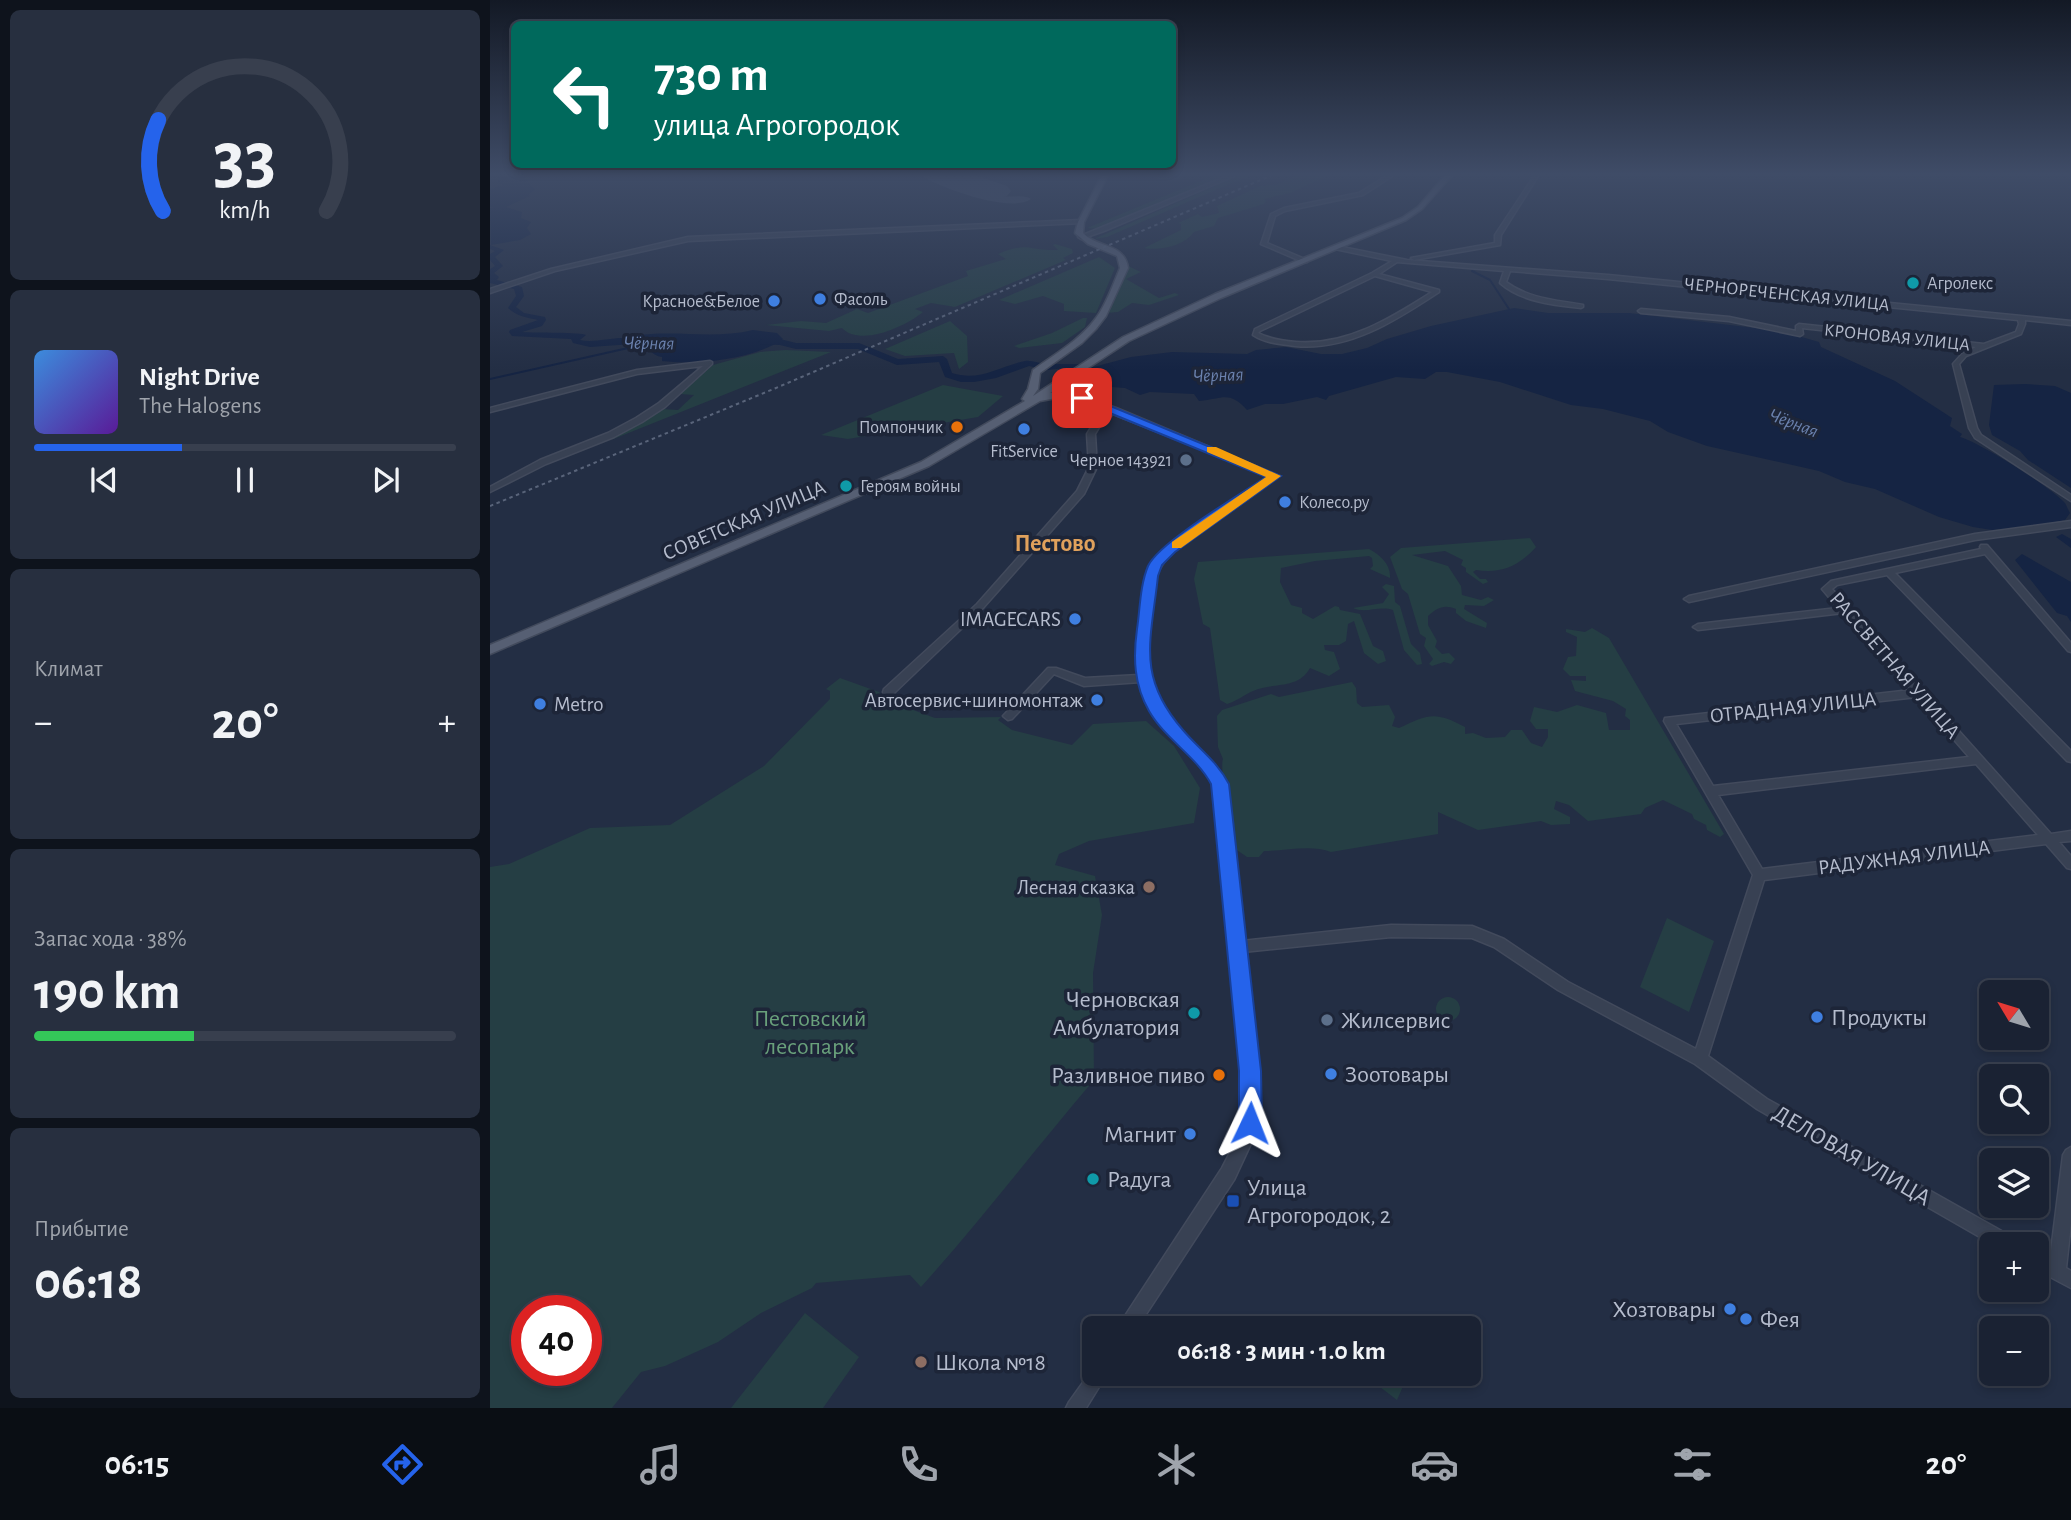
<!DOCTYPE html>
<html lang="ru">
<meta charset="utf-8">
<style>
body{margin:0;font-family:"Alegreya Sans",sans-serif;background:#272f3f;color:#f1f3f6;height:100vh;display:flex;flex-direction:column;font-size:26px;white-space:nowrap}
*{box-sizing:border-box;margin:0}
p{font-size:23px;color:#9fa4ac}
.icon{flex:none;width:38px;height:38px;fill:none;stroke:currentColor;stroke-width:2;stroke-linecap:round;stroke-linejoin:round}
.map{position:relative;flex:1;overflow:hidden}
.drawer{display:flex;flex-direction:column;gap:10px;padding:10px;background:#0e131c;width:490px}
.drawer>*{flex:none}
.hud{position:absolute;left:21px;top:21px;width:665px;height:147px;border-radius:10px;box-shadow:0 4px 10px #0003,0 0 0 2px #383f4e;background:#00695c;color:#fff;overflow:hidden}
.needle{width:46px;rotate:308deg}
.buttons{position:absolute;left:1489px;top:980px;display:grid;gap:14px}
.buttons a{display:grid;place-items:center;width:70px;height:70px;border-radius:10px;background:#1a2233;box-shadow:0 4px 10px #0003,0 0 0 2px #383f4e;font-size:35px}
.speed{position:absolute;left:21px;top:1295px;display:flex;gap:14px;font-size:35px;font-weight:700;text-align:center}
.speed>*{display:grid;place-content:center;width:91px;height:91px;border-radius:50%;background:#1a2233;box-shadow:0 4px 10px #0003,0 0 0 2px #383f4e;line-height:1}
.speed .limit{border:10px solid #d22;background:#fff;color:#111}
.pin{position:absolute;display:grid;place-items:center;width:60px;height:60px;color:#fff;margin:-30px;border-radius:14px;box-shadow:0 4px 10px #0006}
.me{position:absolute;width:77px;margin:-38px;rotate:2deg;stroke-linejoin:round;filter:drop-shadow(0 0 5px #0008)}
.turn{display:flex;align-items:center;gap:24px;height:147px;padding:0 28px;font-size:32px}
.turn .icon{width:91px;height:91px;stroke-width:2.5}
.turn b{display:block;font-size:49px;line-height:60px}
.big{font-size:52px;font-weight:600;line-height:1.1}
.drawer .card{flex:1;display:flex;flex-direction:column;justify-content:center;gap:10px;min-width:0;padding:0 24px;border-radius:10px;background:#272f3f}
.drawer .dial{align-items:center;gap:0}
.dial svg{height:182px;overflow:visible;fill:none;stroke:#383f4e;stroke-width:7;stroke-linecap:round;text-anchor:middle}
.dial text{fill:#f1f3f6;stroke:none}
.song{display:flex;align-items:center;gap:21px}
.cover{width:84px;height:84px;border-radius:10px;background:linear-gradient(135deg,hsl(210 70% 55%),hsl(270 70% 35%))}
.played{height:7px;border-radius:4px;background:linear-gradient(90deg,#2563eb 35%,#383f4e 35%)}
.keys{display:flex;justify-content:space-around;direction:ltr}
.heat{display:flex;justify-content:space-between;align-items:center;font-size:38px;direction:ltr}
.charge{height:10px;border-radius:5px;background:linear-gradient(90deg,#34c759 38%,#383f4e 0)}
.trip{position:absolute;left:592px;top:1316px;width:399px;height:70px;border-radius:10px;background:#1a2233;box-shadow:0 4px 10px #0003,0 0 0 2px #383f4e;font-weight:600;line-height:70px;text-align:center}
.dock{display:flex;height:112px;justify-content:space-around;align-items:center;background:#0a0e14;color:#9fa4ac}
.dock .icon{width:49px;height:49px}
.dock .on{color:#2563eb}
.dock b{font-size:32px;color:#f1f3f6}
main{display:flex;flex:1;min-height:0}
.map>svg:first-child{display:block}
.green{fill:#253e44;fill-rule:evenodd}
.water{fill:#152443}
.lines{fill:none;stroke-linecap:round;stroke-linejoin:round}
.stream{stroke:#152443;stroke-width:2}
.river{fill:#152443;fill-rule:evenodd}
.taxiway{fill:#3e495f;fill-rule:evenodd}
.runway{fill:#3e495f;fill-rule:evenodd}
.minor-casing{stroke:#424a5c;stroke-width:3}
.major-casing{stroke:#424a5c;stroke-width:3}
.minor{fill:#384153;fill-rule:evenodd}
.major{fill:#565f73;fill-rule:evenodd}
.rail{stroke:#59647a;stroke-width:2;stroke-dasharray:3.5 3.5;stroke-linecap:butt}
.route{fill:#2563eb;stroke:#184099;stroke-width:2}
.slow{fill:#f59e0b}
.culture-dot{fill:#0f9aa8;stroke:#1d2538;stroke-width:2.5}
.shop-dot{fill:#3f7fe0;stroke:#1d2538;stroke-width:2.5}
.food-dot{fill:#e8710a;stroke:#1d2538;stroke-width:2.5}
.service-dot{fill:#5c6f8a;stroke:#1d2538;stroke-width:2.5}
.education-dot{fill:#8d6e63;stroke:#1d2538;stroke-width:2.5}
.transit-dot{fill:#1a4fb4;stroke:#1d2538;stroke-width:2.5}
.labels{text-anchor:middle;stroke-width:7;stroke-linejoin:round;paint-order:stroke}
.far-poi-label{font-size:18px;fill:#b5bccd;stroke:#1d2538;text-anchor:start}
.far-street-label{font-size:18px;fill:#b5bccd;stroke:#1d2538}
.far-water-label{font-size:19px;font-style:italic;fill:#6b82af;stroke:#1d2538}
.street-label{font-size:21px;fill:#b5bccd;stroke:#1d2538}
.poi-label{font-size:21px;fill:#b5bccd;stroke:#1d2538;text-anchor:end}
.quarter-label{font-size:24px;font-weight:bold;fill:#e0a15c;stroke:#1d2538}
.near-poi-label{font-size:24px;fill:#b5bccd;stroke:#1d2538;text-anchor:start}
.near-park-label{font-size:24px;fill:#69a07b;stroke:#1d2538}
.near-street-label{font-size:24px;fill:#b5bccd;stroke:#1d2538}
</style>
<main>
<section class="drawer">
<div class="card dial"><svg viewBox="0 0 100 80">
<path d="M14 69A42 42 0 1 1 86 69"/>
<path d="M14 69A42 42 0 0 1 12 29" stroke="#2563eb"/>
<text x="50" y="56" font-size="32" font-weight="700">33</text>
<text x="50" y="72" font-size="11">km/h</text>
</svg></div>
<div class="card">
<div class="song"><i class="cover"></i><div><b>Night Drive</b><p>The Halogens</p></div></div>
<div class="played"></div>
<div class="keys"><svg class="icon" aria-label="previous" viewBox="0 0 24 24"><path d="M18 5L8 12l10 7zM5 5v14"/></svg><svg class="icon" aria-label="pause" viewBox="0 0 24 24"><path d="M8 5v14M16 5v14"/></svg><svg class="icon" aria-label="next" viewBox="0 0 24 24"><path d="M6 5l10 7-10 7zM19 5v14"/></svg></div>
</div>
<div class="card"><p>Климат</p>
<div class="heat"><a>−</a><b class="big">20°</b><a>+</a></div>
</div>
<div class="card"><p>Запас хода · 38%</p><b class="big">190 km</b><div class="charge"></div></div>
<div class="card"><p>Прибытие</p><b class="big">06:18</b></div>
</section>
<div class="map">
<svg width="1581" height="1408" viewBox="0 0 1581 1408">
<rect width="100%" height="100%" fill="#232e44"/>
<path class="green" d="M730 173H745L610 229 597 228Z
M755 173H771L744 182 617 237 604 239Z
M810 173H843L800 193 774 199 776 201 774 204 728 218 724 226 704 232C694 246 670 251 654 248L691 230V224L688 223 708 214 712 217 729 213 727 206 770 186 787 185Z
M565 244 582 249 583 253 573 258 576 260 465 307 441 303 425 309 433 312C415 327 370 347 352 328L339 331 276 325 311 321 336 323 367 309 378 313 478 276 476 271 516 259 508 254C538 241 539 251 568 250L563 245Z
M609 257 625 268 606 313 574 311V304L553 296 525 304 509 300Z
M638 266 651 272 636 279 669 298 685 293 689 295 659 305 642 303 628 312 615 313Z
M593 318H597L595 327 572 343 529 348 524 346 562 333Z
M460 321 477 336 478 362 469 369 464 353 415 356 395 349Z
M295 350 341 352 121 440 172 409 188 410 204 395 190 394 223 365 270 352Z
M453 385 513 396 488 417 358 439 331 435Z
M1040 538 1046 547C1029 566 1011 574 986 570L983 572 990 579H996L998 582 993 584 976 572V568L971 565 973 560 955 551 922 555 958 566 971 586 972 595 991 600 998 597 1004 600 994 606 975 605 974 609 997 623 996 628 976 621 966 613V609C954 604 947 608 938 616V625L947 641 945 647 952 654 959 653 965 659 961 664 954 662 942 666 939 664 943 659 934 646 936 638 930 634 918 594 912 589 900 557 911 548Z
M879 549C890 555 901 564 900 578L880 569 883 566 882 558 879 556 825 561 791 568 790 582 801 605 812 608V613L823 619 845 606 849 607 850 610 870 614 883 646 893 651 896 661 888 664 874 653 864 621 858 624 856 641 849 645H834L835 650 844 652 850 669 839 676 820 668C808 690 783 682 763 691 754 695 747 701 737 704L730 700 720 628 713 624 704 579 708 562Z
M896 584 904 586 905 602 910 606 921 644 930 653 932 664 927 665 914 650 903 610C889 605 876 614 863 608L893 603 899 594 892 587Z
M1102 628 1119 638 1234 834 1230 837 1217 830 1216 825 1204 819 1202 814 1173 800 1155 808 1151 814 1098 821 1079 805 1066 801 1064 809 1080 817V824L1061 825 1051 821 988 830 948 812V834L841 852C821 844 796 851 774 851L769 857H757L744 848C742 831 729 769 733 759L728 747 727 716 732 710 781 694 789 697 862 682 866 688 867 703 872 707 899 705 905 717 902 726 909 728C939 714 945 711 975 727V734L983 733 996 738 1015 737 1021 730H1032L1041 743 1052 747 1058 737V729H1046L1040 721 1044 707 1067 712 1087 705 1116 713 1119 730H1140V720L1135 716 1136 709 1123 701 1085 691 1081 680 1096 681V676H1080L1073 669 1078 657 1086 656 1087 637 1076 632V629L1095 632Z
M350 678 389 692 396 700 445 718 511 717 508 720 522 730 582 745 603 724 656 721 684 746 710 788 704 823 599 841 569 854 565 865 605 876 612 915 603 973 604 1080C546 1148 491 1220 431 1287L420 1275 326 1283 322 1288 271 1313 228 1342 175 1366 151 1372 122 1408H0V867L19 864 100 828 180 825 274 766 340 699V691L336 689ZM37 1311H96V1370H37Z
M1177 918 1224 941 1199 1012 1150 987Z
M946 1009a12 12 0 1 1 24 0a12 12 0 1 1-24 0Z
M315 1313 369 1357 333 1408H241Z
M873 1374H917L918 1375 907 1400Z"/>
<path class="water" d="M12 173H31L45 190 39 194 40 196 16 207 32 212 31 218 41 222 37 228 41 234 30 240 1 245 0 208 5 207H0V190L13 184 8 183V177Z
M1024 308 1058 313H1139L1291 331 1329 342 1331 347 1405 381 1462 418 1460 426 1472 434 1470 437C1489 442 1562 488 1575 503 1577 506 1578 510 1580 513L1575 520 1540 527 1502 530 1483 527 1449 517 1385 489 1355 482 1329 471 1217 446 1178 432 1160 421 1113 409 1081 405 1010 382 957 372H946L935 379 906 377 839 396 836 400 827 397 793 404H775L757 410C739 390 733 399 709 401L704 394 660 392 650 395 635 388 596 385 597 377 602 372 596 369 641 357 682 352 757 354 766 350 796 347 831 354H852L877 348 897 339 941 326Z
M263 330 287 333 293 339C263 360 208 365 172 361V357C164 356 163 352 156 349 146 344 135 347 127 340 171 326 218 341 263 330Z
M1535 384 1565 386 1581 393V488L1538 460 1530 451 1502 435 1499 425 1504 385Z
M1532 554 1581 582V622L1577 616 1567 613 1525 560Z"/>
<g class="lines">
<path class="stream" d="M982 271 1000 280 1019 309
M0 379 147 346"/>
<path class="river" d="M0 245 14 250 5 257 13 266 4 273 9 277 7 280 32 287 34 296 26 307 34 313 55 317 56 320 52 326 32 332C44 333 91 332 96 335L90 340C108 344 132 333 147 341L143 344 100 347 83 343 81 339 22 336 19 332 20 330 48 320C36 317 28 317 18 308L26 296 24 289 0 283V269L5 266 0 260V254L5 251 0 249Z
M272 339H290L306 343H369L408 359 453 356 457 359 462 373C490 382 509 366 535 361 542 360 550 364 557 364 574 365 594 361 610 370L605 373 574 368 558 370 539 366 506 378 484 382H471L455 377 449 362 407 365 368 349H306L290 345 269 344 268 342Z
M1572 534 1581 539V548L1566 537Z"/>
<path class="taxiway" d="M427 173C456 173 480 191 509 196 519 198 533 194 541 199 520 214 447 187 427 173Z"/>
<path class="runway" d="M442 173H479L517 186 521 191 517 196 508 199 445 178Z"/>
<g class="minor-casing">
<path id="minor" d="M745 173H751L614 231 591 239 588 237Z
M901 173H907L873 195 795 211 785 216 777 243 817 260V262H813L771 244 781 214 794 208 869 193Z
M1046 173H1050L1011 235 1010 245 924 260 921 258 1005 243V235Z
M591 220 593 223 198 241 65 271 0 293V289L61 269 198 237Z
M847 246 917 260 1118 275 1581 321V325L1535 320V324L1531 334 1476 356 1469 364 1487 428 1491 435 1581 495V501L1485 438 1479 428 1463 364 1472 354 1486 347 1312 328 1313 334 1310 336 1239 321 1151 313 1148 311 1151 309 1239 317 1306 331V326L1309 324 1494 344 1526 332 1529 324 1528 320 1118 279 1020 271 1016 282C1039 299 1066 300 1093 305V307L1091 308C1063 305 1032 302 1010 283L1014 271 907 262 889 274 949 290V292C905 321 859 351 805 346 790 344 775 343 763 335L765 329 882 273 902 261 845 249ZM885 276 942 292C901 318 857 346 806 342 793 341 780 339 768 333L770 331Z
M220 361 222 362V364L175 407 152 422 124 437 56 464 0 492V487L50 460 118 433 146 418 169 403 213 366 147 374 0 412V408L147 370Z
M560 386H564L626 408 789 476 683 551C662 574 664 585 660 615 654 660 657 697 690 731 706 748 724 763 736 784L752 941 901 925 982 926 1014 939 1078 982 1206 1049 1263 875 1174 721 1175 718 1421 690 1353 613 1208 630 1203 627 1208 624 1348 608 1332 589 1341 581 1491 549 1490 547 1491 545H1497L1581 643V652L1578 651 1495 554 1405 573 1581 751V762L1577 761 1397 575 1347 585 1342 589 1561 834 1581 831V841L1569 842 1581 856V869L1577 868 1556 844 1274 880 1218 1056 1277 1099 1524 1238 1526 1244H1502L1267 1109 1205 1064 1068 990 1004 947 982 938 901 937 753 952 769 1109 764 1137 744 1180 647 1328H628L631 1322 732 1168 749 1135 755 1109 724 784C713 765 695 752 680 735 666 719 656 702 651 682L594 686 564 674 522 719 518 720 513 716 558 668H566L595 678 649 675 648 638 656 576 662 564 677 547 779 476 623 414 611 424 605 434 607 467 594 494 493 608 402 695H394L393 692 394 689 487 604 587 491 599 467 597 434 605 421 617 411 560 388ZM1427 697 1479 757 1223 786 1186 724ZM1486 764 1548 835 1272 869 1228 795Z
M1581 521V527L1485 540 1199 602 1194 599 1199 596 1485 534Z
M1581 1147V1223L1576 1268 1581 1271V1288L1547 1270V1253L1560 1259 1573 1155 1576 1150Z
M604 1367V1374H617L596 1408H576L579 1402Z"/>
</g>
<g class="major-casing">
<path id="major" d="M613 173H619L594 222 593 233C607 248 635 243 638 268L616 316 606 329 592 343 550 373 548 389 543 396 633 337 725 294 912 218 928 207 957 173H964L932 209 916 220 731 298 639 341 560 393 579 390 584 393 582 395 550 401 439 466 0 654V645L431 462 535 401 532 399 538 389 543 370C565 354 590 340 606 318 617 303 623 284 630 268L627 256 598 244 585 233 588 222Z"/>
</g>
<use href="#minor" class="minor"/>
<use href="#major" class="major"/>
<path class="rail" d="M0 506 286 388 787 173"/>
</g>
<linearGradient id="sky" x2="0" y2="1"><stop stop-color="#131925"/><stop offset="0.47" stop-color="#3f4c67"/><stop offset="1" stop-color="#3f4c67" stop-opacity="0"/></linearGradient>
<rect width="1581" height="370" fill="url(#sky)"/>
<path class="route" d="M588 396H596L791 476 685 552 672 565 668 576C661 641 646 676 693 730 709 749 727 761 739 784L771 1071 772 1123 768 1131 760 1134 752 1131 749 1123V1071L721 784C706 756 675 739 659 711 644 685 643 658 647 629 650 609 650 585 658 566 669 542 751 494 776 477L588 400Z"/>
<path class="slow" d="M717 447H726L791 476 691 548H682V542L776 477 717 452Z"/>
<g class="culture-dot">
<circle cx="1423" cy="283" r="7"/>
<circle cx="356" cy="486" r="7"/>
<circle cx="704" cy="1013" r="7"/>
<circle cx="603" cy="1179" r="7"/>
</g>
<g class="shop-dot">
<circle cx="330" cy="299" r="7"/>
<circle cx="284" cy="301" r="7"/>
<circle cx="534" cy="429" r="7"/>
<circle cx="795" cy="502" r="7"/>
<circle cx="585" cy="619" r="7"/>
<circle cx="607" cy="700" r="7"/>
<circle cx="50" cy="704" r="7"/>
<circle cx="1327" cy="1017" r="7"/>
<circle cx="841" cy="1074" r="7"/>
<circle cx="700" cy="1134" r="7"/>
<circle cx="1240" cy="1309" r="7"/>
<circle cx="1256" cy="1319" r="7"/>
</g>
<g class="food-dot">
<circle cx="467" cy="427" r="7"/>
<circle cx="729" cy="1075" r="7"/>
</g>
<g class="service-dot">
<circle cx="696" cy="460" r="7"/>
<circle cx="837" cy="1020" r="7"/>
</g>
<g class="education-dot">
<circle cx="659" cy="887" r="7"/>
<circle cx="431" cy="1362" r="7"/>
</g>
<rect class="transit-dot" x="736" y="1194" width="14" height="14" rx="3.5"/>
<g class="labels">
<g class="far-poi-label">
<text x="1437" y="289">Агролекс</text>
<text x="344" y="305">Фасоль</text>
<text x="270" y="307" text-anchor="end">Красное&amp;Белое</text>
<text x="453" y="433" text-anchor="end">Помпончик</text>
<text x="534" y="457" text-anchor="middle">FitService</text>
<text x="682" y="466" text-anchor="end">Черное 143921</text>
<text x="370" y="492">Героям войны</text>
<text x="809" y="508">Колесо.ру</text>
</g>
<g class="far-street-label">
<text transform="translate(1297 294) rotate(6)" y="6">ЧЕРНОРЕЧЕНСКАЯ УЛИЦА</text>
<text transform="translate(1407 337) rotate(6)" y="6">КРОНОВАЯ УЛИЦА</text>
</g>
<g class="far-water-label">
<text transform="translate(159 342) rotate(1)" y="7">Чёрная</text>
<text transform="translate(728 374) rotate(-2)" y="7">Чёрная</text>
<text transform="translate(1304 422) rotate(21)" y="7">Чёрная</text>
</g>
<g class="street-label">
<text transform="translate(254 520) rotate(-23)" y="7">СОВЕТСКАЯ УЛИЦА</text>
<text transform="translate(1405 665) rotate(49)" y="7">РАССВЕТНАЯ УЛИЦА</text>
<text transform="translate(1303 707) rotate(-6)" y="7">ОТРАДНАЯ УЛИЦА</text>
<text transform="translate(1414 857) rotate(-7)" y="7">РАДУЖНАЯ УЛИЦА</text>
</g>
<g class="poi-label">
<text x="571" y="626">IMAGECARS</text>
<text x="593" y="707">Автосервис+шиномонтаж</text>
<text x="64" y="711" text-anchor="start">Metro</text>
<text x="645" y="894">Лесная сказка</text>
</g>
<g class="quarter-label">
<text x="565" y="551">Пестово</text>
</g>
<g class="near-poi-label">
<text x="690" y="1007" text-anchor="end">Черновская<tspan x="690" dy="28">Амбулатория</tspan></text>
<text x="1341" y="1025">Продукты</text>
<text x="851" y="1028">Жилсервис</text>
<text x="855" y="1082">Зоотовары</text>
<text x="715" y="1083" text-anchor="end">Разливное пиво</text>
<text x="686" y="1142" text-anchor="end">Магнит</text>
<text x="617" y="1187">Радуга</text>
<text x="757" y="1195">Улица<tspan x="757" dy="28">Агрогородок, 2</tspan></text>
<text x="1226" y="1317" text-anchor="end">Хозтовары</text>
<text x="1270" y="1327">Фея</text>
<text x="445" y="1370">Школа №18</text>
</g>
<g class="near-park-label">
<text x="320" y="1026">Пестовский<tspan x="320" dy="28">лесопарк</tspan></text>
</g>
<g class="near-street-label">
<text transform="translate(1362 1155) rotate(30)" y="8">ДЕЛОВАЯ УЛИЦА</text>
</g>
</g>
</svg>
<div class="buttons">
<a><svg class="needle" viewBox="-14 -14 28 28"><path d="M0-13l5 13h-10z" fill="#e53935"/><path d="M0 13l5-13h-10z" fill="#9fa4ac"/></svg></a>
<a><svg class="icon" aria-label="search" viewBox="0 0 24 24"><circle cx="10" cy="10" r="6"/><path d="M15 15l6 6"/></svg></a>
<a><svg class="icon" aria-label="layers" viewBox="0 0 24 24"><path d="M12 4l9 5-9 5-9-5zM3 14l9 5 9-5"/></svg></a>
<a>+</a>
<a>−</a>
</div>
<div class="speed"><div class="limit">40</div></div>
<div class="pin" style="left:592px;top:398px;background:#d93025"><svg class="icon" aria-label="arrive" viewBox="0 0 24 24"><path d="M6 21V4h12l-3 4 3 4H6"/></svg></div>
<svg class="me" style="left:760px;top:1123px" viewBox="-20 -20 40 40"><path d="M0-17L14 15 0 8-14 15z" fill="#2563eb" stroke="#fff" stroke-width="4"/></svg>
<div class="trip">06:18 · 3 мин · 1.0 km</div>
<div class="hud">
<div class="turn"><svg class="icon" aria-label="left" viewBox="0 0 24 24"><path d="M17 20v-9H6M10 6l-5 5 5 5"/></svg><div><b>730 m</b>улица Агрогородок</div></div>
</div>
</div>
</main>
<nav class="dock">
<b>06:15</b>
<svg class="icon on" aria-label="directions" viewBox="0 0 24 24"><path d="M12 3l9 9-9 9-9-9zM9 14v-3h6M13 9l2 2-2 2"/></svg>
<svg class="icon" aria-label="music" viewBox="0 0 24 24"><path d="M9 18V5l10-2v13"/><circle cx="6" cy="18" r="3"/><circle cx="16" cy="16" r="3"/></svg>
<svg class="icon" aria-label="phone" viewBox="0 0 24 24"><path d="M5 4h4l2 5-3 2q2 4 5 5l2-3 5 2v4C11 20 4 13 5 4z"/></svg>
<svg class="icon" aria-label="climate" viewBox="0 0 24 24"><path d="M12 3v18M4 7l16 10M4 17L20 7"/></svg>
<svg class="icon" aria-label="car" viewBox="0 0 24 24"><path d="M5 17H2v-5l4-1 3-4h7l3 4 3 1v5h-3M9 17h6M6 11h13"/><circle cx="7" cy="17" r="2"/><circle cx="17" cy="17" r="2"/></svg>
<svg class="icon" aria-label="filters" viewBox="0 0 24 24"><path d="M4 7h16M4 17h16"/><circle cx="9" cy="7" r="2"/><circle cx="15" cy="17" r="2"/></svg>
<b>20°</b>
</nav>
